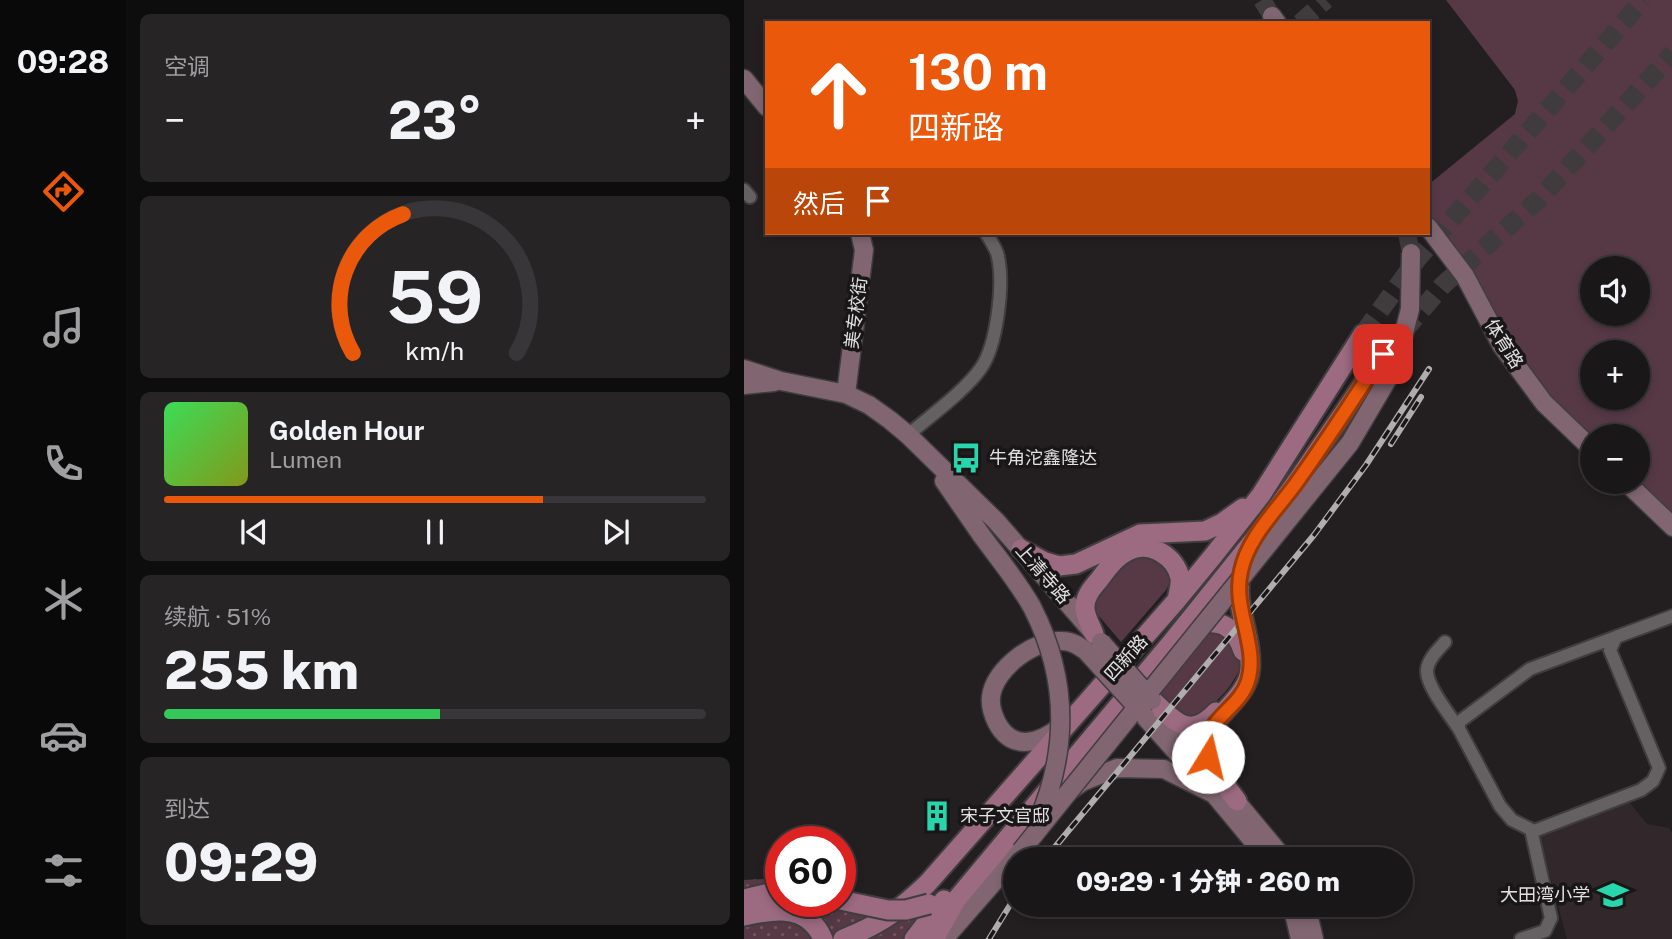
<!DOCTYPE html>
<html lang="zh">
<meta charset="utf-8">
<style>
body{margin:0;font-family:"Public Sans","Noto Sans SC",sans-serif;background:#272426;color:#f1f3f6;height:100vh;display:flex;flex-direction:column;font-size:26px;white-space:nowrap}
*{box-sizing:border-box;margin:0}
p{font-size:23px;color:#9f9fa2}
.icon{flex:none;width:38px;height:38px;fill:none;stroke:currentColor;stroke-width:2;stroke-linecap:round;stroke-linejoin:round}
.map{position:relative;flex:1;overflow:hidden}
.sheet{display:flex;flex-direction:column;gap:14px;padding:14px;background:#0e0d0e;width:618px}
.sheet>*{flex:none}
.top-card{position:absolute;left:21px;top:21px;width:665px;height:214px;border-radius:0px;box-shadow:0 4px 10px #0003,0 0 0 2px #383638;background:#ea580c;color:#fff;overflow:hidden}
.fabs{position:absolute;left:836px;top:256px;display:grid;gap:14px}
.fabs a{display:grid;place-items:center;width:70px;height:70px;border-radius:50%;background:#1a1719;box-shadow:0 4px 10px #0003,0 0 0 2px #383638;font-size:35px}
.speed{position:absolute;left:21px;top:826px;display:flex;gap:14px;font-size:35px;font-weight:700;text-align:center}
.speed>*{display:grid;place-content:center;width:91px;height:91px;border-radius:50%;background:#1a1719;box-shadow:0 4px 10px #0003,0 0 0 2px #383638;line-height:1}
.speed .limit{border:10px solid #d22;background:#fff;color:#111}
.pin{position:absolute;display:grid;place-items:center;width:60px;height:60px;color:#fff;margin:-30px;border-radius:14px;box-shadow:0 4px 10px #0006}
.me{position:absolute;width:77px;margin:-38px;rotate:9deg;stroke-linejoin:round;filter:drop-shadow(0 0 5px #0008)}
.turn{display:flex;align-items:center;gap:24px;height:147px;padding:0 28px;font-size:32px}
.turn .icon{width:91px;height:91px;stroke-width:2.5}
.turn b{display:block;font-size:49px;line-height:60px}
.then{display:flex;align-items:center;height:66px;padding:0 28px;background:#0003;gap:14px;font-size:26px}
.big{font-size:52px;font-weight:800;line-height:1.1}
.sheet .widget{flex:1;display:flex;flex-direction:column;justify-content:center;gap:10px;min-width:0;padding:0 24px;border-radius:10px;background:#272426}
.sheet .dial{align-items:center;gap:0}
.dial svg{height:182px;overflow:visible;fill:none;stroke:#383638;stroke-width:7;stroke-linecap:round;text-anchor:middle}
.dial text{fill:#f1f3f6;stroke:none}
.song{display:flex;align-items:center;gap:21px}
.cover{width:84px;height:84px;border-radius:10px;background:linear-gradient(135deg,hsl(130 70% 55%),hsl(70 70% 35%))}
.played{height:7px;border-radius:4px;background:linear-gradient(90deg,#ea580c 70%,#383638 70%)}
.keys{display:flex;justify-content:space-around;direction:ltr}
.heat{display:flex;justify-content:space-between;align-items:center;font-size:38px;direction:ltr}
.charge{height:10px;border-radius:5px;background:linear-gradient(90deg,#34c759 51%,#383638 0)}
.trip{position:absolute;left:259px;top:847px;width:410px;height:70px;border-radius:35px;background:#1a1719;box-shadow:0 4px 10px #0003,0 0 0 2px #383638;font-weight:800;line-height:70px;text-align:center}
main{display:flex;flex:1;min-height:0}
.dock{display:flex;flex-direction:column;width:126px;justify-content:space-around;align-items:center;background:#0a090a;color:#9f9fa2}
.dock .icon{width:49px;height:49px}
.dock .selected{color:#ea580c}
.dock b{font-size:32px;color:#f1f3f6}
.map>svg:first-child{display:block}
.built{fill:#32282c}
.grass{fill:#573946;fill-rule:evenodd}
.park{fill:url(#park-dots)}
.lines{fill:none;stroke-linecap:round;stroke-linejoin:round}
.secondary-tunnel{stroke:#403c3e;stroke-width:18;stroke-dasharray:18 9;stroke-linecap:butt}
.primary-tunnel{stroke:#403c3e;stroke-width:19;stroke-dasharray:19 10;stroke-linecap:butt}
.street-casing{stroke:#403d3e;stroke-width:16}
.secondary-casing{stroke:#403d3e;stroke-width:21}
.primary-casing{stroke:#403d3e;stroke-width:23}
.street{stroke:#656162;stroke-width:12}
.secondary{stroke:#816671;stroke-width:18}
.primary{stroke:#9c6a81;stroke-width:19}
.rail-casing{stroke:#b0adae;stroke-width:6}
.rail{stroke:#191617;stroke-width:3.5;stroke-dasharray:10;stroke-linecap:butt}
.secondary-bridge-casing{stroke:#403d3e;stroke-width:21;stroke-linecap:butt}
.primary-bridge-casing{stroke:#403d3e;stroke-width:23;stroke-linecap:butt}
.secondary-bridge{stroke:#816671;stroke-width:18}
.primary-bridge{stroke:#9c6a81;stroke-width:19}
.route-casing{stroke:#983908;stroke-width:18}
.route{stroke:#ea580c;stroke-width:12}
.labels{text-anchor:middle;stroke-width:7;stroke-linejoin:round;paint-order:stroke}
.street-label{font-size:18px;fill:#e3e0e1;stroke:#191617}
.poi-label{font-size:18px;fill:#e3e0e1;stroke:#191617;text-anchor:start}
</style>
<main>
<nav class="dock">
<b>09:28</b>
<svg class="icon selected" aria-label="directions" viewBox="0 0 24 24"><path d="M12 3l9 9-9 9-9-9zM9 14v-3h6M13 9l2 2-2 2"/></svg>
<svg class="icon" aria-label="music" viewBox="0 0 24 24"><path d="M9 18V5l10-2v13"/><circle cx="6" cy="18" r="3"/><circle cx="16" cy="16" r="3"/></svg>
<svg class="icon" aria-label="phone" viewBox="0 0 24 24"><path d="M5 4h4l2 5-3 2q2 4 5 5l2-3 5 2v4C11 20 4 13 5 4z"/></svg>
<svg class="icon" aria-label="climate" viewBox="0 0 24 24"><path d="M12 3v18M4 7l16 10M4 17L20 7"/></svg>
<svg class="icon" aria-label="car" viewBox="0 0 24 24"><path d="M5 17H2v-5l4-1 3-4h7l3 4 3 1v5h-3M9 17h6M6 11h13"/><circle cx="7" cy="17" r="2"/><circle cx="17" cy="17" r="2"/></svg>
<svg class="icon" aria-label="filters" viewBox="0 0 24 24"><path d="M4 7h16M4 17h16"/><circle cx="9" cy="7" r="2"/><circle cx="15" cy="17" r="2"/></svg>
</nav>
<section class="sheet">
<div class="widget"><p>空调</p>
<div class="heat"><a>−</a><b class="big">23°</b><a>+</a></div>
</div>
<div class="widget dial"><svg viewBox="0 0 100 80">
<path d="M14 69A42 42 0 1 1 86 69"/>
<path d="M14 69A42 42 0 0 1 36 8" stroke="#ea580c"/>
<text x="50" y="56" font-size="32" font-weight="700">59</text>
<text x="50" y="72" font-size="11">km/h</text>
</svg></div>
<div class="widget">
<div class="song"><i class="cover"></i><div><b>Golden Hour</b><p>Lumen</p></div></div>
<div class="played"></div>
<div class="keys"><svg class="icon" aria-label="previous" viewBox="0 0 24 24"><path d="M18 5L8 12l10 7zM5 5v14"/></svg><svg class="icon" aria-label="pause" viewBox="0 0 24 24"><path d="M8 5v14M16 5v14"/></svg><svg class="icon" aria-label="next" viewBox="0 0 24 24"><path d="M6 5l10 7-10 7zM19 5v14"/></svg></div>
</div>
<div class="widget"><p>续航 · 51%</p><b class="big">255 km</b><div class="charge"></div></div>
<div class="widget"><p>到达</p><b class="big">09:29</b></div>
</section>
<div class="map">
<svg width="929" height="939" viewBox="0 0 929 939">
<defs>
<pattern id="park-dots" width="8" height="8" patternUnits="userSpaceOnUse" patternTransform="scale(1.75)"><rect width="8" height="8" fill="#573946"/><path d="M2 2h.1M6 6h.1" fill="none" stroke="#6f5560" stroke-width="1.8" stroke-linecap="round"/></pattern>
</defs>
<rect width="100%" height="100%" fill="#231f21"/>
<path class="built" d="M885 802 903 824 925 828 929 834 928 939H823L795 835Z"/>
<path class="grass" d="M702 0H928V518L890 481H894V436H849V442L805 400 762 343 725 273 684 218V185L771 114 774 101 771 90ZM849 268H894V313H849ZM849 352H894V397H849Z
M402 557 419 567 427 580 422 590 377 642 349 609V594L377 562Z
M465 634H478C483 641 492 648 496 656 503 674 464 715 447 717 439 718 434 712 429 707 422 701 419 698 416 689L459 636Z"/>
<path class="park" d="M37 878V901H96V890L150 901 175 919 186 939H0V880Z"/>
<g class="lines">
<path class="secondary-tunnel" d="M518 0 528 16
M556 23 582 0
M663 233 667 253"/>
<path class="primary-tunnel" d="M619 334 674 258 899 0
M640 354 699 285 796 198 929 53"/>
<g class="street-casing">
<path id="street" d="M0 190 6 197
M164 435C186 416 221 391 237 368 253 345 260 285 254 257 253 249 246 240 242 233
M701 642C694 650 684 659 683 670 682 686 706 715 715 729
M790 831 768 820 756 806 715 729V722L786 669 872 637
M777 939 801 931 807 918 788 834 790 831 897 790 909 781 915 768 866 650 872 637 929 616"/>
</g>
<g class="secondary-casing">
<path id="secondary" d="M528 16 533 23
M0 79 23 107
M684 227 721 276 758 346 800 403 849 450
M0 369 37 381 102 394 125 405 146 420 164 435 252 521 347 630
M0 385 30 382
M102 394 120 250 116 233
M200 481 238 536
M881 481 929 527
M401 717 470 794 524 859
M422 717 540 859
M316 727C295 744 268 751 253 723 249 715 246 706 247 697 250 669 290 639 318 641 328 641 335 646 342 651
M327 790 338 782 373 768 420 769 470 794
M548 905 556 939
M562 905 570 939
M200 939 277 851"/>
</g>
<g class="primary-casing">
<path id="primary" d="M277 549 301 562 315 566 332 564 396 534 461 531 478 523 499 508
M447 627C473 617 490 624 499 651
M350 634C347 626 342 618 341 609 340 597 348 588 355 580 364 568 372 556 386 550 407 541 432 557 436 578 437 585 434 593 433 600
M408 700C430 720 445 741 472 712
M493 801C483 787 469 772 464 756 452 720 505 703 506 668 508 634 489 605 497 572
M0 899 21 894 37 893
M0 916C31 909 64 904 79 939
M99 939C137 924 153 912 183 884L432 601 469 556 517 495 619 334
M170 939 200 900
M190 939 212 900 427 643 509 541 553 481 640 354"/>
</g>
<use href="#street" class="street"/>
<use href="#secondary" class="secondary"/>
<use href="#primary" class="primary"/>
<g class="rail-casing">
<path id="rail" d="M647 444 677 397
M301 859 570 535 622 465 685 369
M245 939 271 897"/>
</g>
<use href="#rail" class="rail"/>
<g class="secondary-bridge-casing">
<path id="secondary-bridge" d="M238 536C255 559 274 582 288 607 324 677 325 749 294 821
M357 642 408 700
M342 651 401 716
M277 851 606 443 652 365 666 309 667 253"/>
</g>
<g class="primary-bridge-casing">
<path id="primary-bridge" d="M96 900 144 910H162L185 904"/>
</g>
<use href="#secondary-bridge" class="secondary-bridge"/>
<use href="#primary-bridge" class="primary-bridge"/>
</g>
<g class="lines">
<g class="route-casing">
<path id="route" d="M464 757C454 721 495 711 504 681 515 646 488 609 497 571 504 537 533 510 553 482 583 440 611 397 639 354"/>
</g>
<use href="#route" class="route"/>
</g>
<defs>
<g id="bus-bare" transform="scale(2.415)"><path d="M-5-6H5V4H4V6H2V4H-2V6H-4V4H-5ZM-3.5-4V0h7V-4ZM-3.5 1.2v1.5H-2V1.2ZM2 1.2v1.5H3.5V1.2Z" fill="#28d5ad" stroke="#191617" stroke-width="2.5" paint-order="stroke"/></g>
<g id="building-bare" transform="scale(2.415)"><path d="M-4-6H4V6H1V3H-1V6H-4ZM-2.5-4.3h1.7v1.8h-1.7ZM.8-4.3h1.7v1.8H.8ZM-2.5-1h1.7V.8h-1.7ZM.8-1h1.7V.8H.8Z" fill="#28d5ad" stroke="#191617" stroke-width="2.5" paint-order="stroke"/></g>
<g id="school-bare" transform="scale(2.415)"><path d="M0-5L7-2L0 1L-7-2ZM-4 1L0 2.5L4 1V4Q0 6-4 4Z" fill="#28d5ad" stroke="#191617" stroke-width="2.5" paint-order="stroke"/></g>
</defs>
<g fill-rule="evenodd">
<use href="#bus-bare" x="222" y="458"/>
<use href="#building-bare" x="193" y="816"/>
<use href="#school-bare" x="869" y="895"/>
</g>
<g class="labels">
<g class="street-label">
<text transform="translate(112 313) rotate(-83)" y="6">美专校街</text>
<text transform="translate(760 344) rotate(58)" y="6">体育路</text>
<text transform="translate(299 574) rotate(49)" y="6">上清寺路</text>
<text transform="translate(382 658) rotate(-48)" y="6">四新路</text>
</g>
<g class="poi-label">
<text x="245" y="464">牛角沱鑫隆达</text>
<text x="216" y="822">宋子文官邸</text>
<text x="846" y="901" text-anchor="end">大田湾小学</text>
</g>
</g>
</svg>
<div class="fabs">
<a><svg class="icon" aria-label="sound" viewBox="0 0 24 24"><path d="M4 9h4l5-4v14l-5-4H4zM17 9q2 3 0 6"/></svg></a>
<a>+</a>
<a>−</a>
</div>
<div class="speed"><div class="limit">60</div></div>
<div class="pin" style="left:639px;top:354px;background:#d93025"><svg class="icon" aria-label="arrive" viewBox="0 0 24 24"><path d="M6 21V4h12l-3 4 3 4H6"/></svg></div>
<svg class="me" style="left:464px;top:757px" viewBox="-20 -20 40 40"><circle r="19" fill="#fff"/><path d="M0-13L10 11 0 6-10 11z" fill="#ea580c"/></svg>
<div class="trip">09:29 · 1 分钟 · 260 m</div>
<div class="top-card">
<div class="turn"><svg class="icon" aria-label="ahead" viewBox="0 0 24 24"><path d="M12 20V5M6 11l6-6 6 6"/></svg><div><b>130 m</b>四新路</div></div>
<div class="then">然后<svg class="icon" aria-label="arrive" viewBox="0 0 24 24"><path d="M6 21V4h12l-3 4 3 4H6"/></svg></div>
</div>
</div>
</main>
